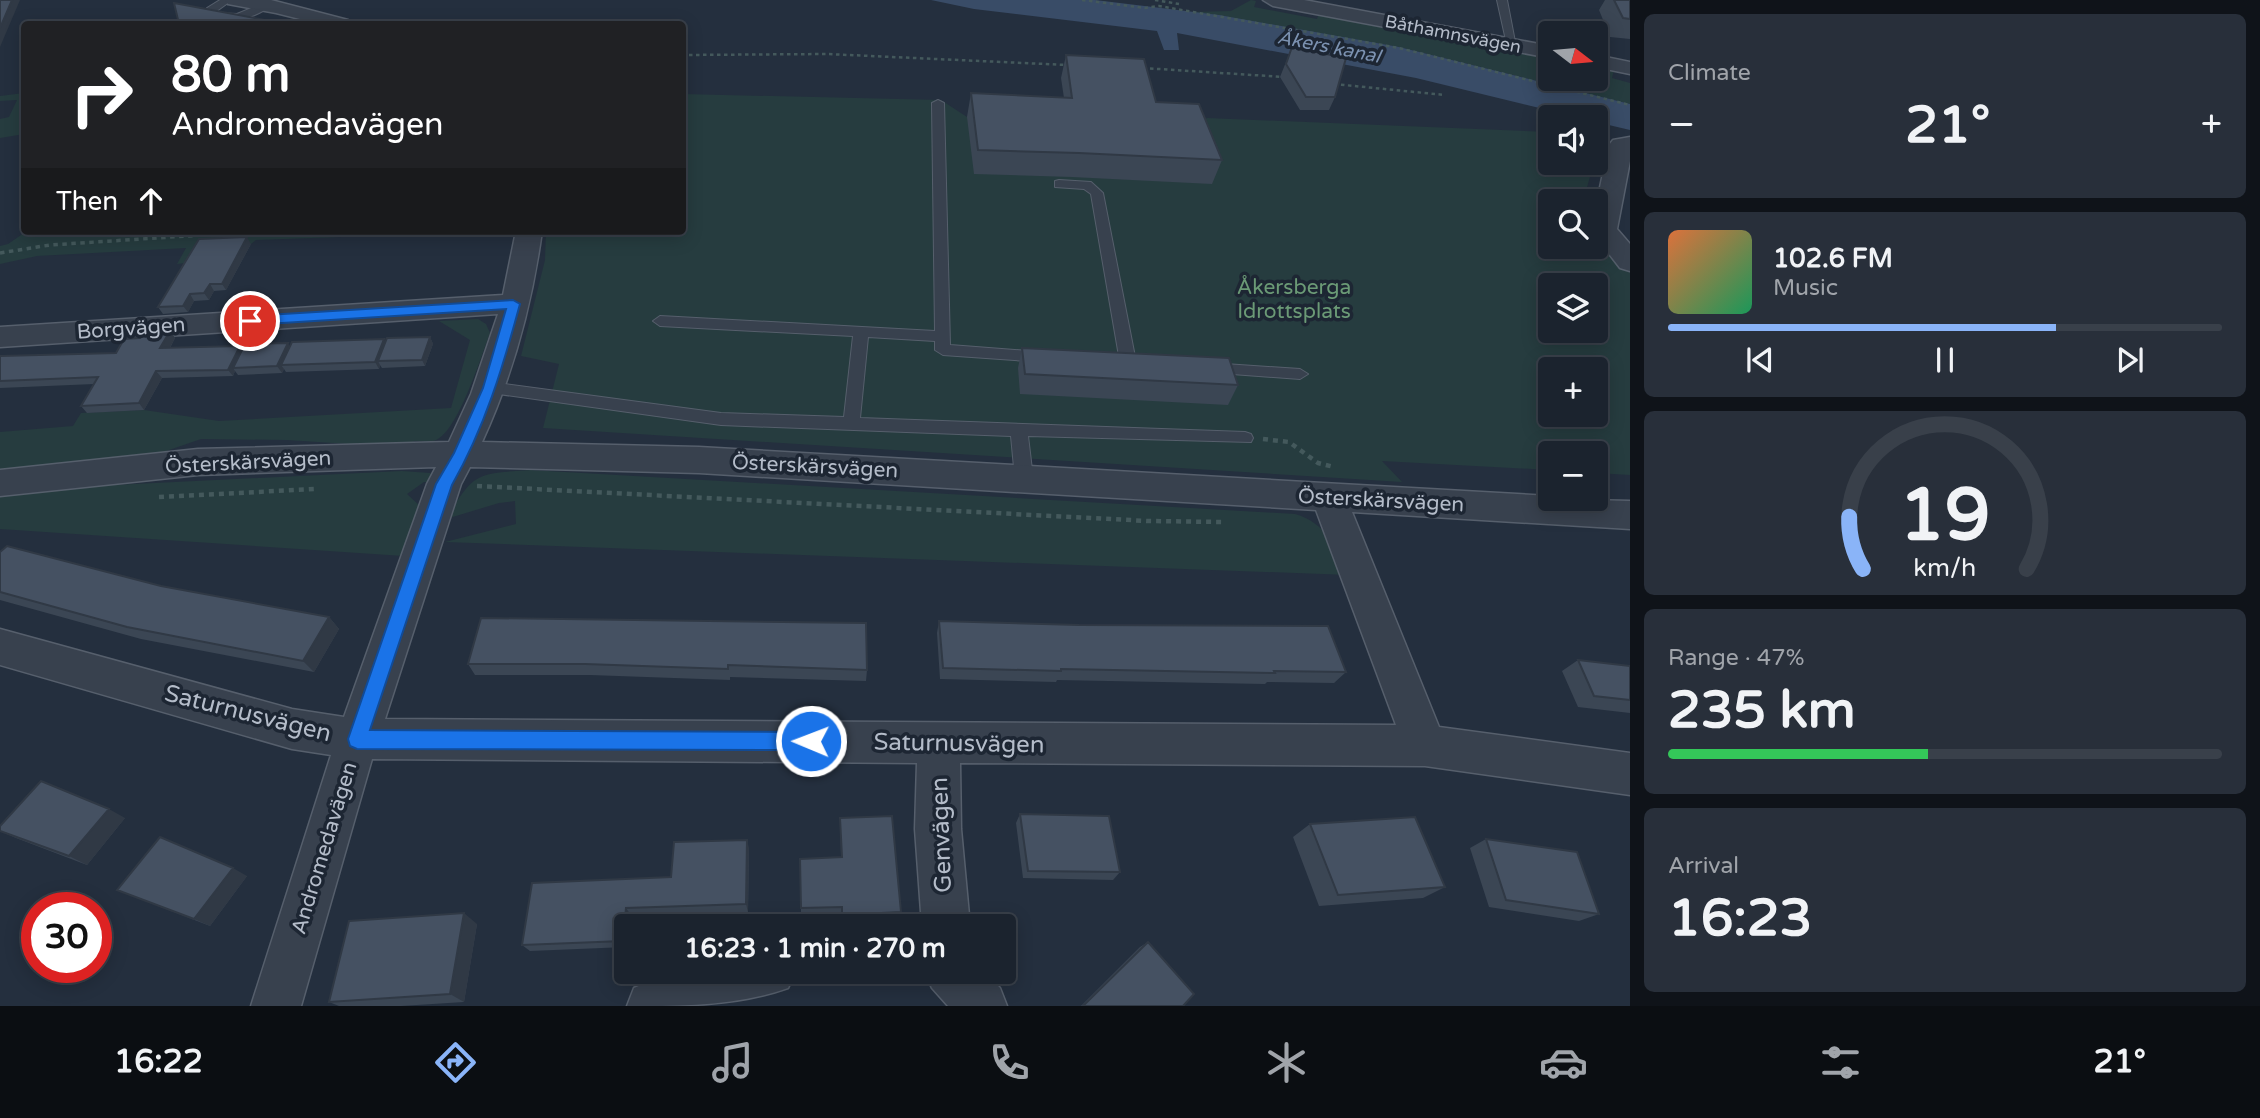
<!DOCTYPE html>
<meta charset="utf-8">
<style>
body{margin:0;font-family:"Varela Round",sans-serif;background:#282f3a;color:#f1f3f6;height:100vh;display:flex;flex-direction:column;font-size:26px;white-space:nowrap}
*{box-sizing:border-box;margin:0}
p{font-size:23px;color:#a0a4aa}
.icon{flex:none;width:38px;height:38px;fill:none;stroke:currentColor;stroke-width:2;stroke-linecap:round;stroke-linejoin:round}
.map{position:relative;flex:1;overflow:hidden}
.drawer{display:flex;flex-direction:column;gap:14px;padding:14px;background:#0f1319;width:630px}
.drawer>*{flex:none}
.banner{position:absolute;left:21px;top:21px;width:665px;height:214px;border-radius:7px;box-shadow:0 4px 18px #0003,0 0 0 2px #39404a;background:#202124;color:#fff;overflow:hidden}
.needle{width:46px;rotate:106deg}
.fabs{position:absolute;left:1538px;top:21px;display:grid;gap:14px}
.fabs a{display:grid;place-items:center;width:70px;height:70px;border-radius:7px;background:#1b232e;box-shadow:0 4px 18px #0003,0 0 0 2px #39404a;font-size:35px}
.speed{position:absolute;left:21px;top:892px;display:flex;gap:14px;font-size:35px;font-weight:700;text-align:center}
.speed>*{display:grid;place-content:center;width:91px;height:91px;border-radius:50%;background:#1b232e;box-shadow:0 4px 18px #0003,0 0 0 2px #39404a;line-height:1}
.speed .limit{border:10px solid #d22;background:#fff;color:#111}
.pin{position:absolute;display:grid;place-items:center;width:60px;height:60px;color:#fff;margin:-30px;border:4px solid #fff;border-radius:50%;box-shadow:0 2px 7px #0007}
.me{position:absolute;width:77px;margin:-38px;rotate:271deg;stroke-linejoin:round;filter:drop-shadow(0 0 5px #0008)}
.turn{display:flex;align-items:center;gap:24px;height:147px;padding:0 35px;font-size:32px}
.turn .icon{width:91px;height:91px;stroke-width:2.5}
.turn b{display:block;font-size:49px;line-height:60px}
.then{display:flex;align-items:center;height:66px;padding:0 35px;background:#0003;gap:14px;font-size:26px}
.big{font-size:52px;font-weight:700;line-height:1.1}
.drawer .tile{flex:1;display:flex;flex-direction:column;justify-content:center;gap:10px;min-width:0;padding:0 24px;border-radius:10px;background:#282f3a}
.drawer .dial{align-items:center;gap:0}
.dial svg{height:182px;overflow:visible;fill:none;stroke:#39404a;stroke-width:7;stroke-linecap:round;text-anchor:middle}
.dial text{fill:#f1f3f6;stroke:none}
.song{display:flex;align-items:center;gap:21px}
.cover{width:84px;height:84px;border-radius:10px;background:linear-gradient(135deg,hsl(20 70% 55%),hsl(150 70% 35%))}
.played{height:7px;border-radius:4px;background:linear-gradient(90deg,#8ab4f8 70%,#39404a 70%)}
.keys{display:flex;justify-content:space-around;direction:ltr}
.heat{display:flex;justify-content:space-between;align-items:center;font-size:38px;direction:ltr}
.charge{height:10px;border-radius:5px;background:linear-gradient(90deg,#34c759 47%,#39404a 0)}
.trip{position:absolute;left:614px;top:914px;width:402px;height:70px;border-radius:7px;background:#1b232e;box-shadow:0 4px 18px #0003,0 0 0 2px #39404a;font-weight:700;line-height:70px;text-align:center}
.menu{display:flex;height:112px;justify-content:space-around;align-items:center;background:#0b0e12;color:#a0a4aa}
.menu .icon{width:49px;height:49px}
.menu .on{color:#8ab4f8}
.menu b{font-size:32px;color:#f1f3f6}
main{display:flex;flex:1;min-height:0}
.map>svg:first-child{display:block}
.green{fill:#263c3f;fill-rule:evenodd}
.water{fill:#394c67}
.lines{fill:none;stroke-linecap:round;stroke-linejoin:round}
.service-casing{stroke:#565f6c;stroke-width:2}
.minor-casing{stroke:#565f6c;stroke-width:3}
.path-far2{stroke:#44595c;stroke-width:2.5;stroke-dasharray:3.5 3.5;stroke-linecap:butt}
.path-far1{stroke:#44595c;stroke-width:3.5;stroke-dasharray:4.5 4.5;stroke-linecap:butt}
.path{stroke:#44595c;stroke-width:4.5;stroke-dasharray:5 5;stroke-linecap:butt}
.service{fill:#38414e;fill-rule:evenodd}
.minor{fill:#38414e;fill-rule:evenodd}
.wall{fill:#3b4654}
.shaded-wall{fill:#303945}
.building{fill:#455162;stroke:#303945;stroke-width:2}
.route{fill:#1a73e8;stroke:#114b97;stroke-width:2}
.labels{text-anchor:middle;stroke-width:7;stroke-linejoin:round;paint-order:stroke}
.far-street-label{font-size:18px;fill:#b4bcc9;stroke:#1d2633}
.far-water-label{font-size:19px;font-style:italic;fill:#7c92b1;stroke:#1d2633}
.park-label{font-size:21px;fill:#6b9a76;stroke:#1d2633}
.street-label{font-size:21px;fill:#b4bcc9;stroke:#1d2633}
.near-street-label{font-size:24px;fill:#b4bcc9;stroke:#1d2633}
</style>
<main>
<div class="map">
<svg width="1630" height="1006" viewBox="0 0 1630 1006">
<rect width="100%" height="100%" fill="#242f3e"/>
<path class="green" d="M1251 0 1256 1 1254 7 1317 19 1319 13 1550 56V79H1596V66L1614 70 1612 78 1630 83V104L1399 47 1192 12 1231 11Z
M24 93V134L0 138V119L9 117 17 100 0 101V96Z
M683 94 941 100 967 117 1190 127 1207 118 1550 132V163H1594L1583 201H1550V247H1596V224L1630 266V475L1596 473V453H1550V470L1382 461 1402 482 543 428 559 364 521 356 545 260 546 231H682ZM1550 285H1596V331H1550ZM1550 369H1596V415H1550Z
M27 231H510L256 240 251 244 204 246 194 262 177 264 186 248 37 256 0 264V246L8 244Z
M478 319 486 324 490 333C481 357 458 431 436 440 430 443 420 441 414 441L411 448 287 440 201 439 146 458 0 472V432L73 426 81 413 144 410 219 421 451 408 470 340 439 321Z
M530 470 1295 514C1326 523 1336 547 1349 575L445 542 516 524 515 501 499 503 446 519C475 471 476 474 530 470Z
M402 471 430 473 438 478 437 483 424 482 407 494 421 507 404 556 0 529V495L94 486Z"/>
<path class="water" d="M931 0H1095L1219 15 1399 47 1630 104V130L1596 122V117H1576L1416 78 1177 33 1179 50H1164L1157 31 974 9Z"/>
<g class="lines">
<g class="service-casing">
<path id="service" d="M220 0H232L214 13 237 14 263 3 271 5C253 21 227 23 204 17L207 8Z
M1497 0H1507L1516 47 1507 45Z
M938 100 944 103 950 345 1042 352 1050 357 1042 362 943 355 935 350V341L868 337 860 418 1245 432 1251 434 1253 438 1251 442 1028 436 1033 478 1030 483H1018L1015 478 1011 436 721 425 484 392 482 388 490 382 721 413 844 417 853 336 660 326 653 321 660 316 935 331 932 103Z
M1059 180 1091 182 1103 193 1136 362 1133 366H1123L1120 362 1091 194 1084 189 1055 187V181Z
M1210 363 1300 369 1308 374 1300 379 1205 372 1202 368 1205 364Z"/>
</g>
<g class="minor-casing">
<path id="minor" d="M225 0H271L348 20 351 24H320L276 13 228 4Z
M1263 0H1304L1550 46V58L1273 6Z
M1596 55 1630 62V74L1596 67Z
M1630 137V161L1617 229 1630 244V271L1620 268 1596 237V206L1609 145 1613 140Z
M516 231H542C532 304 513 375 482 442L699 447 1550 496V499L1630 501V529L1352 512 1439 727 1630 753V795L1425 766 960 763 961 829 970 926H922L915 829 917 763 372 759 301 1006H251L331 755 292 749 0 665V629L292 709 344 717 427 484 436 467 198 475 0 496V470L198 449 449 442 471 394 498 314 0 347V327L503 295ZM470 467 699 473 1316 510 1396 725 385 719 461 484Z
M674 971H796L788 988C737 1006 682 1006 627 1006L634 988Z
M924 971H984L1000 988 1007 1006H948L932 988Z"/>
</g>
<path class="path-far2" d="M1082 0 1145 8 1159 6 1399 48 1630 105
M1155 0 1179 4
M682 55 827 54 1067 65
M1143 68 1284 77
M1334 84 1445 95"/>
<path class="path-far1" d="M0 253 50 245 263 231"/>
<path class="path" d="M1263 439 1289 442 1318 463 1334 467
M477 486 1148 521 1224 522
M159 497 315 489"/>
<use href="#service" class="service"/>
<use href="#minor" class="minor"/>
</g>
<path class="wall" d="M1605 0H1630V39L1610 37 1599 10Z
M1292 47 1335 97 1329 110H1300L1280 77Z
M1066 55 1156 102 1222 160 1212 184 1072 177 974 174 967 117 971 93 1064 98 1061 78Z
M251 244 226 290 214 291 209 300 194 301 188 312 163 314 158 307Z
M170 331 175 338 170 348 243 350 385 342 430 337 433 344 425 366 382 368 380 365 379 369 286 372 284 369 282 373 238 375 235 371 233 376 162 378 144 410 87 413 81 406 94 384 0 388V356L116 353 140 338Z
M1022 348 1238 385 1228 405 1020 394 1018 368Z
M0 552 161 586 329 617 339 629 314 672 141 639 0 600Z
M481 618 867 670 866 681 730 677V680L590 675H475L468 664Z
M939 621 1346 672 1334 683 1267 682 1265 684 1057 680 1056 682 940 679 937 633Z
M1578 660 1630 666V713L1578 707 1562 671Z
M1020 814 1120 872 1113 880 1023 878 1016 823Z
M125 818 87 865 16 838 0 831Z
M840 818 901 912 899 919 842 922 841 914 801 915V908L841 857Z
M1310 824 1445 887 1423 898 1319 906 1293 837Z
M1486 839 1599 914 1579 921 1489 907 1470 848Z
M749 848 748 912 631 915 626 926V947L530 951 522 945 671 877Z
M247 876 210 926 117 890Z
M477 924 464 1002 401 1006H339L329 1002Z
M1148 942 1183 1006H1081L1140 947Z"/>
<path class="shaded-wall" d="M12 0H20L0 47V28Z
M265 20 267 24H249Z
M247 237 251 244 226 290 222 284Z
M210 284 214 291 209 300 204 293Z
M190 294 194 301 188 312 183 306Z
M170 331 175 338 166 355 160 348Z
M430 337 433 344 425 366 422 360Z
M384 339 388 346 378 361 380 365 379 369 375 362Z
M288 343 292 350 281 365 284 369 282 373 277 366Z
M240 346 245 353 233 368 235 371 233 376 228 370Z
M156 371 162 378 144 410 139 403Z
M329 617 339 629 314 672 303 661Z
M109 809 125 818 87 865 69 856Z
M747 840 749 848 748 912 746 904Z
M233 868 247 876 210 926 194 919Z
M626 908 631 915 630 926H626V945L623 941Z
M464 913 477 924 464 1002 450 994Z"/>
<path class="building" d="M0 0H12L0 28Z
M1614 0H1630V19L1623 18Z
M174 3 265 20V22L249 24H179Z
M1292 47 1346 58 1335 97H1306L1286 64Z
M1066 55 1144 59 1156 102 1199 104 1222 160 1079 153 978 150 971 93 1072 98Z
M247 237 222 284H210L204 293 190 294 183 306 158 307 199 239Z
M170 331 160 348 240 346 228 370 156 371 139 403 81 406 98 377 0 381V356L116 353 124 339 140 338 143 333Z
M430 337 422 360 378 361 387 338Z
M384 339 375 362 281 365 292 342Z
M288 343 277 366 233 368 245 344Z
M1022 348 1229 358 1238 385 1025 374Z
M7 546 161 586 329 617 303 661 127 627 0 592V552Z
M481 618 866 623 867 670 728 665V669L585 664H468Z
M939 621 1079 625 1328 626 1346 672 1274 671 1275 673 1061 669V671L943 668Z
M1578 660 1630 666V700L1594 696Z
M41 781 109 809 69 856 0 831V826Z
M1020 814 1109 816 1120 872 1028 871Z
M892 816 901 912 842 915V907L801 908 800 859 842 857 840 818Z
M1415 817 1445 887 1338 895 1310 824Z
M160 837 233 868 194 919 117 890Z
M1486 839 1577 852 1599 914 1506 900Z
M747 840 746 904 626 908 623 941 522 945 532 883 671 877 674 842Z
M464 913 450 994 329 1002 349 921Z
M1148 942 1194 994 1183 1006H1083Z"/>
<path class="route" d="M513 300 520 304C503 367 485 427 452 485L370 730 811 732 817 734 820 741 817 747 811 750 357 749 350 746 348 739 436 484 454 453 483 388 506 309 250 325 244 321 250 316Z"/>
<g class="labels">
<g class="far-street-label">
<text transform="translate(1453 34) rotate(11)" y="6">Båthamnsvägen</text>
</g>
<g class="far-water-label">
<text transform="translate(1329 46) rotate(11)" y="7">Åkers kanal</text>
</g>
<g class="park-label">
<text x="1294" y="294">Åkersberga<tspan x="1294" dy="24">Idrottsplats</tspan></text>
</g>
<g class="street-label">
<text transform="translate(131 328) rotate(-4)" y="7">Borgvägen</text>
<text transform="translate(248 462) rotate(-3)" y="7">Österskärsvägen</text>
<text transform="translate(815 466) rotate(3)" y="7">Österskärsvägen</text>
<text transform="translate(1381 500) rotate(3)" y="7">Österskärsvägen</text>
<text transform="translate(324 848) rotate(-73)" y="7">Andromedavägen</text>
</g>
<g class="near-street-label">
<text transform="translate(248 713) rotate(14)" y="8">Saturnusvägen</text>
<text transform="translate(959 743) rotate(1)" y="8">Saturnusvägen</text>
<text transform="translate(941 835) rotate(-92)" y="8">Genvägen</text>
</g>
</g>
</svg>
<div class="fabs">
<a><svg class="needle" viewBox="-14 -14 28 28"><path d="M0-13l5 13h-10z" fill="#e53935"/><path d="M0 13l5-13h-10z" fill="#a0a4aa"/></svg></a>
<a><svg class="icon" aria-label="sound" viewBox="0 0 24 24"><path d="M4 9h4l5-4v14l-5-4H4zM17 9q2 3 0 6"/></svg></a>
<a><svg class="icon" aria-label="search" viewBox="0 0 24 24"><circle cx="10" cy="10" r="6"/><path d="M15 15l6 6"/></svg></a>
<a><svg class="icon" aria-label="layers" viewBox="0 0 24 24"><path d="M12 4l9 5-9 5-9-5zM3 14l9 5 9-5"/></svg></a>
<a>+</a>
<a>−</a>
</div>
<div class="speed"><div class="limit">30</div></div>
<div class="pin" style="left:250px;top:321px;background:#d93025"><svg class="icon" aria-label="arrive" viewBox="0 0 24 24"><path d="M6 21V4h12l-3 4 3 4H6"/></svg></div>
<svg class="me" style="left:811px;top:741px" viewBox="-20 -20 40 40"><circle r="17" fill="#1a73e8" stroke="#fff" stroke-width="3"/><path d="M0-11L8 9 0 5-8 9z" fill="#fff"/></svg>
<div class="trip">16:23 · 1 min · 270 m</div>
<div class="banner">
<div class="turn"><svg class="icon" aria-label="right" viewBox="0 0 24 24"><path d="M7 20v-9h11M14 6l5 5-5 5"/></svg><div><b>80 m</b>Andromedavägen</div></div>
<div class="then">Then<svg class="icon" aria-label="ahead" viewBox="0 0 24 24"><path d="M12 20V5M6 11l6-6 6 6"/></svg></div>
</div>
</div>
<section class="drawer">
<div class="tile"><p>Climate</p>
<div class="heat"><a>−</a><b class="big">21°</b><a>+</a></div>
</div>
<div class="tile">
<div class="song"><i class="cover"></i><div><b>102.6 FM</b><p>Music</p></div></div>
<div class="played"></div>
<div class="keys"><svg class="icon" aria-label="previous" viewBox="0 0 24 24"><path d="M18 5L8 12l10 7zM5 5v14"/></svg><svg class="icon" aria-label="pause" viewBox="0 0 24 24"><path d="M8 5v14M16 5v14"/></svg><svg class="icon" aria-label="next" viewBox="0 0 24 24"><path d="M6 5l10 7-10 7zM19 5v14"/></svg></div>
</div>
<div class="tile dial"><svg viewBox="0 0 100 80">
<path d="M14 69A42 42 0 1 1 86 69"/>
<path d="M14 69A42 42 0 0 1 8 46" stroke="#8ab4f8"/>
<text x="50" y="56" font-size="32" font-weight="700">19</text>
<text x="50" y="72" font-size="11">km/h</text>
</svg></div>
<div class="tile"><p>Range · 47%</p><b class="big">235 km</b><div class="charge"></div></div>
<div class="tile"><p>Arrival</p><b class="big">16:23</b></div>
</section>
</main>
<nav class="menu">
<b>16:22</b>
<svg class="icon on" aria-label="directions" viewBox="0 0 24 24"><path d="M12 3l9 9-9 9-9-9zM9 14v-3h6M13 9l2 2-2 2"/></svg>
<svg class="icon" aria-label="music" viewBox="0 0 24 24"><path d="M9 18V5l10-2v13"/><circle cx="6" cy="18" r="3"/><circle cx="16" cy="16" r="3"/></svg>
<svg class="icon" aria-label="phone" viewBox="0 0 24 24"><path d="M5 4h4l2 5-3 2q2 4 5 5l2-3 5 2v4C11 20 4 13 5 4z"/></svg>
<svg class="icon" aria-label="climate" viewBox="0 0 24 24"><path d="M12 3v18M4 7l16 10M4 17L20 7"/></svg>
<svg class="icon" aria-label="car" viewBox="0 0 24 24"><path d="M5 17H2v-5l4-1 3-4h7l3 4 3 1v5h-3M9 17h6M6 11h13"/><circle cx="7" cy="17" r="2"/><circle cx="17" cy="17" r="2"/></svg>
<svg class="icon" aria-label="filters" viewBox="0 0 24 24"><path d="M4 7h16M4 17h16"/><circle cx="9" cy="7" r="2"/><circle cx="15" cy="17" r="2"/></svg>
<b>21°</b>
</nav>
